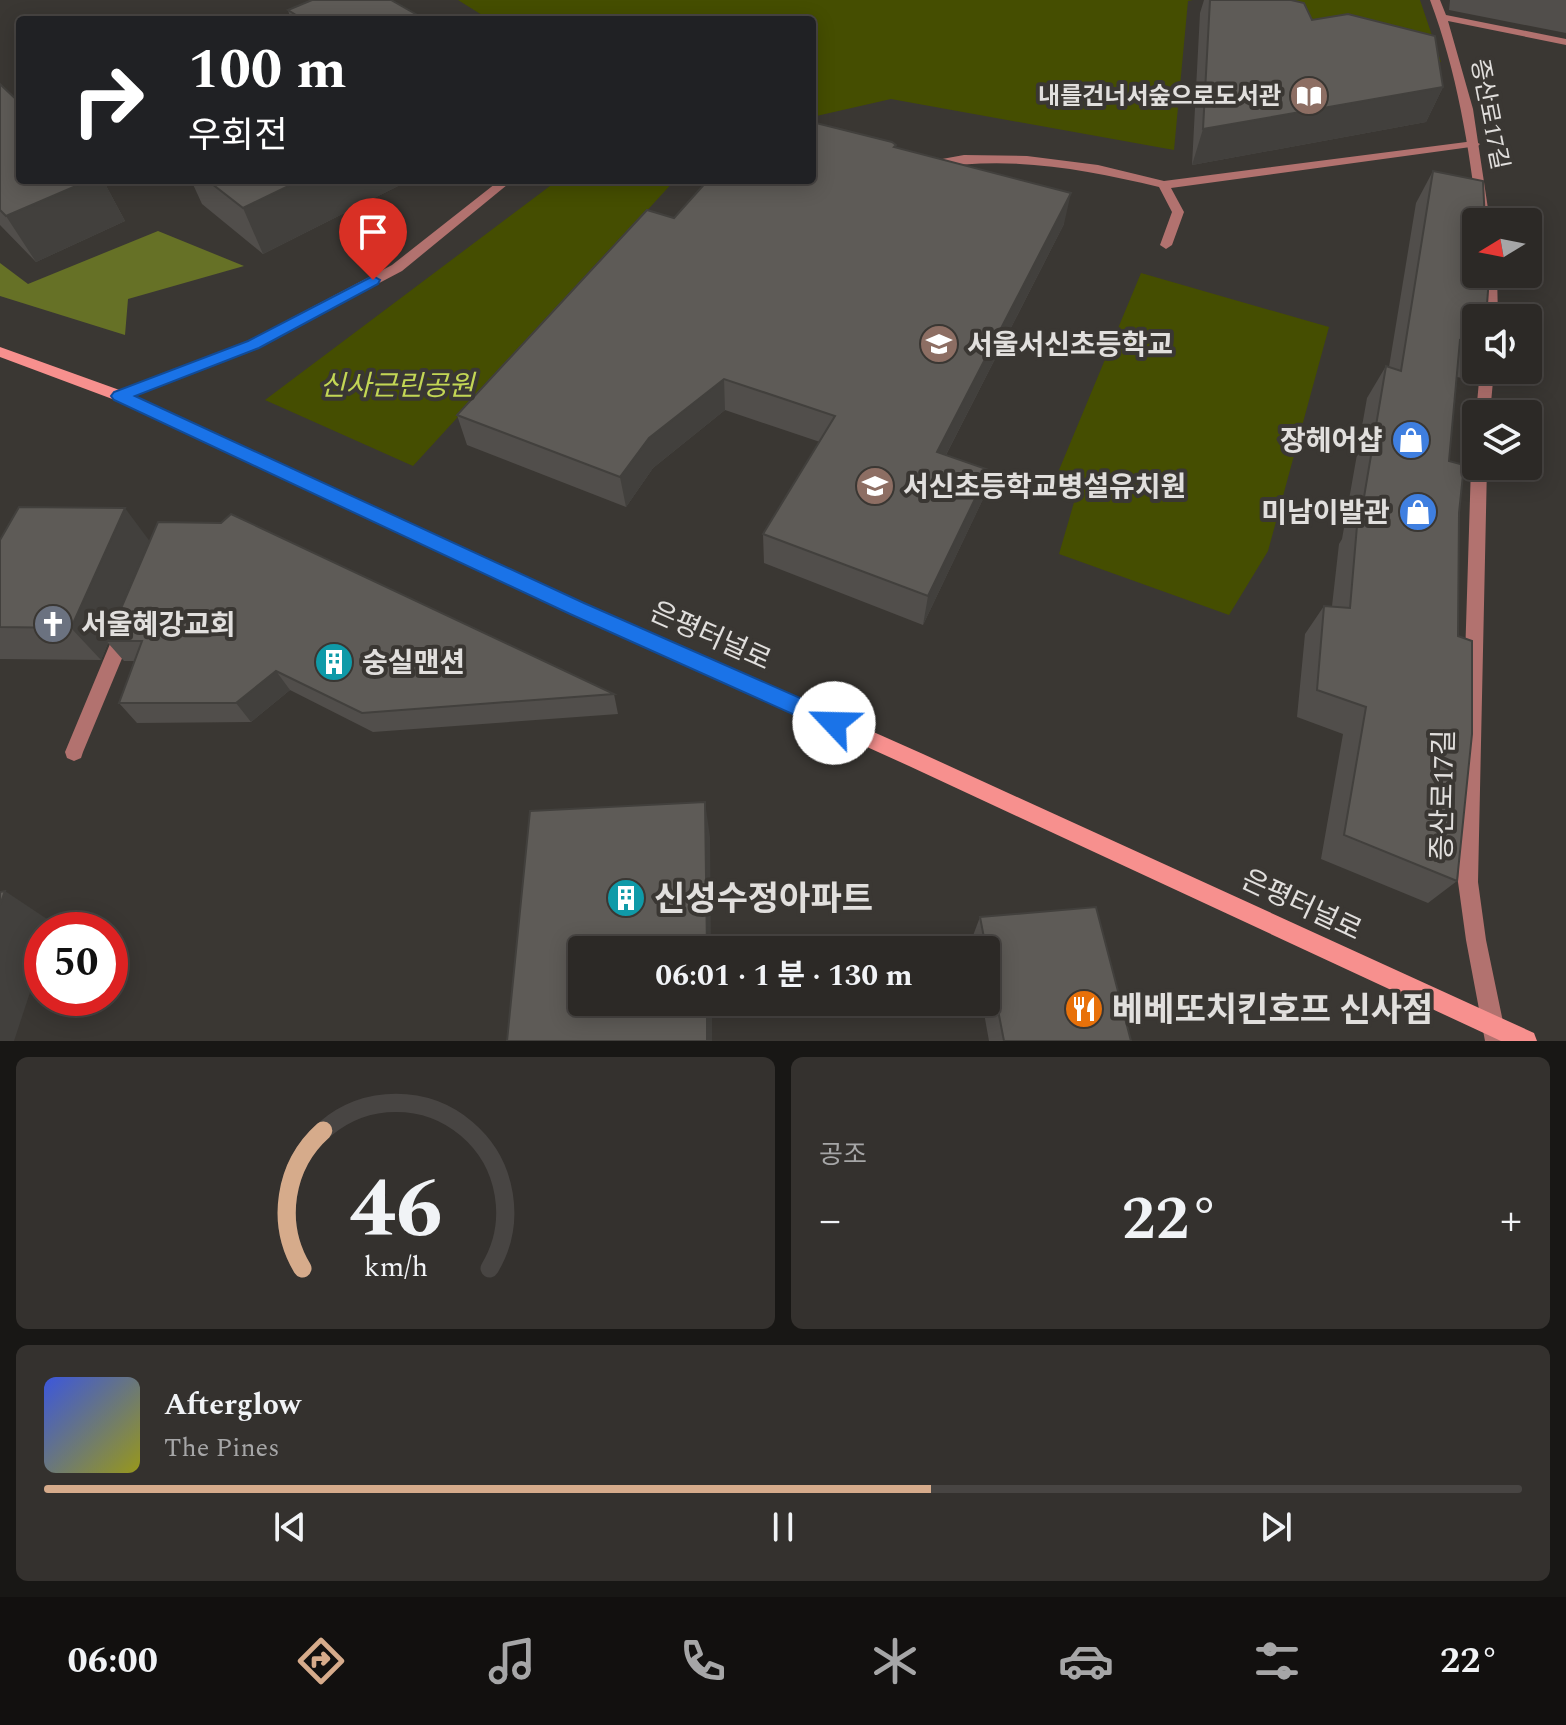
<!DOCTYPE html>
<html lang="ko">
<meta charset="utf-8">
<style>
body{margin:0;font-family:Spectral,"Noto Sans KR",serif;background:#34312e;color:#f1f3f6;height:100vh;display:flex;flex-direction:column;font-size:30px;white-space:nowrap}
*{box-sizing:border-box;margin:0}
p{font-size:26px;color:#a6a6a7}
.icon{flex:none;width:44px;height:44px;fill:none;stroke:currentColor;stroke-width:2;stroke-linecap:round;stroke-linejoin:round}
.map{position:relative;height:1041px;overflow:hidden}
.sheet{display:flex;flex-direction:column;gap:16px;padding:16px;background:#181715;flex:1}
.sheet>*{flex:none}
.top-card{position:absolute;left:16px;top:16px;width:800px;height:168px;border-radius:8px;box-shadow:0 4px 20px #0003,0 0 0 2px #484543;background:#202124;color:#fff;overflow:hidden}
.needle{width:52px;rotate:260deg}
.fabs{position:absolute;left:1462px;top:208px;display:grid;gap:16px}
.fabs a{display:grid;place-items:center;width:80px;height:80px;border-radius:8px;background:#2c2926;box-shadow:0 4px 20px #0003,0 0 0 2px #484543;font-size:40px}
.speed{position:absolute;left:24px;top:912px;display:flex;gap:16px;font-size:40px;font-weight:700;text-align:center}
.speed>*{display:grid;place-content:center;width:104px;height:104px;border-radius:50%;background:#2c2926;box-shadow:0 4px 20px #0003,0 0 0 2px #484543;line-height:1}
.speed .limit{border:12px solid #d22;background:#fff;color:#111}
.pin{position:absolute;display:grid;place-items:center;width:68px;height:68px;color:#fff;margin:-82px -34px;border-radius:50% 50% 50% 0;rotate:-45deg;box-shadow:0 0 8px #0007}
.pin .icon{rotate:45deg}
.me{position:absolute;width:88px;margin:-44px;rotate:294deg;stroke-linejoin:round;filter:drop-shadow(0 0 6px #0008)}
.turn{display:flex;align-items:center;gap:28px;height:168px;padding:0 40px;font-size:36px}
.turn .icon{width:104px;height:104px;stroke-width:2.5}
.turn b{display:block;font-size:56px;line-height:68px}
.big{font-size:60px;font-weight:700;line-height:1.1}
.sheet .widget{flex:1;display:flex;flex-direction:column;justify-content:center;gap:12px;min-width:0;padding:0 28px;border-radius:12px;background:#34312e}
.sheet .dial{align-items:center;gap:0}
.dial svg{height:208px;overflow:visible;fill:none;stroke:#484543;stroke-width:7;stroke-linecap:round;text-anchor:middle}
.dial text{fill:#f1f3f6;stroke:none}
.song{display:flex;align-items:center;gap:24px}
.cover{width:96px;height:96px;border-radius:12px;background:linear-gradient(135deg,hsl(230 70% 55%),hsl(60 70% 35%))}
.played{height:8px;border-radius:4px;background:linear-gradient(90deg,#d6ab8b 60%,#484543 60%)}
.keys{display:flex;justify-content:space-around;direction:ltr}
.heat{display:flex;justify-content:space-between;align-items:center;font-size:44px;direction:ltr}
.sheet .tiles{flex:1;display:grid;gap:16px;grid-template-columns:1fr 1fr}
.widget:last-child{grid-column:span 2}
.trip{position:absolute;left:568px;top:936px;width:432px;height:80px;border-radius:8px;background:#2c2926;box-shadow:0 4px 20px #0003,0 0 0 2px #484543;font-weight:700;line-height:80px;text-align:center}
.tab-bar{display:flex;height:128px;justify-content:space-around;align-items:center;background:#12100f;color:#a6a6a7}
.tab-bar .icon{width:56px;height:56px}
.tab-bar .current{color:#d6ab8b}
.tab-bar b{font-size:36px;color:#f1f3f6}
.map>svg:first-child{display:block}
.green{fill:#454e01}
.forest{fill:#667126}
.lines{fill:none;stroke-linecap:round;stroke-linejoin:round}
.service{fill:#b2726f;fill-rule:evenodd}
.minor{fill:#b2726f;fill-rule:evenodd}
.secondary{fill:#f7908e;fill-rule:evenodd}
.wall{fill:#514e4b}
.shaded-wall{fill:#42403d}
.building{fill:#5e5b57;stroke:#42403d;stroke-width:2}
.route{fill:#1a73e8;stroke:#114b97;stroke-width:2}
.labels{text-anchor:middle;stroke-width:8;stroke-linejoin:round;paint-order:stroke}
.far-poi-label{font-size:24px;font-weight:bold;fill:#e1dfdd;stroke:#3a3733;text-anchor:end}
.far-street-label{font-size:24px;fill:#e1dfdd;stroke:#3a3733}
.poi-label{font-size:28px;font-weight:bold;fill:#e1dfdd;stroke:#3a3733;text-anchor:start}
.park-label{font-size:28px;font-style:italic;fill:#c3d655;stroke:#3a3733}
.street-label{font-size:28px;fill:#e1dfdd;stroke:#3a3733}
.near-poi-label{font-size:34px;font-weight:bold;fill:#e1dfdd;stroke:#3a3733;text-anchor:start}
</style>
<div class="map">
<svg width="1566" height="1041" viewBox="0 0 1566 1041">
<rect width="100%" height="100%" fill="#3a3733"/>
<path class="green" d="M458 0H1193L1188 1 1174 150 891 99 812 117V20H490Z
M1270 0H1420L1441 62 1276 21Z
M558 180H675L413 466 265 400Z
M1141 273 1329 327 1268 551 1229 615 1059 554 1077 492 1054 482Z"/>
<path class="forest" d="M158 231 244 266 128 299 125 335 0 296V263L28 284Z"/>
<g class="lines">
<path class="service" d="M1474 141 1480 144 1478 146 1171 188 1184 212 1172 245 1166 249 1160 245 1172 212 1159 187C1084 169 1008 155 931 169L925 165 931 161 964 155 1027 156 1098 165 1164 181Z
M500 180H513L402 271 258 347 125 400H115L113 396 115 392 248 341 392 265Z
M124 625 130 627 133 632 83 752 81 758 74 761 67 758 65 752 115 632 118 627Z"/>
<path class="minor" d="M1430 0H1440L1446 15 1566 39V45L1448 21 1473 109 1490 222H1478C1469 146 1457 72 1430 0Z
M1483 274H1497L1498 318H1484Z
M1480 370H1494L1490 414H1476Z
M1476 461V466H1487L1478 882 1486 940 1507 1041H1485L1466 940 1458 882 1471 466Z"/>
<path class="secondary" d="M0 347 125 392 583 603 923 754 1534 1033 1537 1041H1501L909 766 571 613 115 400 0 357Z"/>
</g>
<path class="wall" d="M1204 0H1291L1312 20 1443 87 1426 122 1192 165 1200 13Z
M1450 0H1566V33L1449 10Z
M288 10 426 20H291Z
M0 84 20 180H103L125 221 36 262 0 225Z
M896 145V148L1064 224 946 455 983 499 923 625 764 563 763 534 820 442 725 410 653 468 626 507 467 445 457 415 674 218Z
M1433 171 1476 318V357L1462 378 1457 377 1449 461 1459 513 1457 881 1428 903 1321 859 1343 734 1297 717 1305 634 1324 606H1332L1339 544 1342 539 1367 398 1386 366 1389 367 1416 203Z
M191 180H410L263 254 202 204Z
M221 523 614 694 618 714 373 732 290 690 251 722 137 723 119 703 134 661H124L108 643 101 660 0 659V540L150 542Z
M980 917 1131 1041H989L982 1002H986V950H972L971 941Z"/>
<path class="shaded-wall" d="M1443 87 1426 122 1192 165 1203 129Z
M90 180H103L125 221 36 262 6 216Z
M301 180H410L263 254 243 208Z
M1071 193 1064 224 932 482 937 452Z
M724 379 725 410 653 468 626 507 620 477 649 438Z
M989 470 983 499 923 625 928 596Z
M125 508 151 543 107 641 108 643 101 660 71 628Z
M276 671 290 690 251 722 236 703Z
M705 802 710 837 711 950H707Z
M5 891 53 923 51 930H42V956L14 1041H0V905Z
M707 1002H712V1041H707Z"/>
<path class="building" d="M312 0H391L426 20H304L288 10Z
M1210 0H1291L1304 3 1312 20 1348 14 1435 36 1443 87 1203 129Z
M0 84 20 103V180H90L6 216 0 210Z
M812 122 892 142 896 145 894 147 1071 193 937 452 989 470 928 596 763 534 835 416 724 379 649 438 620 477 457 415 647 210 674 218 708 180H812Z
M1433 171 1483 181 1485 222H1476V274H1488V291L1486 318H1476V345L1460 340 1449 461 1464 465 1459 513 1458 636 1472 641V734L1457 881 1344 835 1366 707 1317 690 1324 606 1350 608 1358 514 1361 515 1386 366 1401 371Z
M207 180H301L243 208Z
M19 507 125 508 71 628 0 627V540Z
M231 514 614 694 362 713 276 671 236 703H119L142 641H107L158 522 221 523Z
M705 802 707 950H582V1002H707V1041H507L530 811Z
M5 891 0 905V892Z
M1096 907 1131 1041H1004L980 917Z"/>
<path class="route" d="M373 276 380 280 378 284 259 348 135 396 584 603 841 716 844 723 841 729 834 732 826 729 570 614 114 400 111 396 114 392 248 341Z"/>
<defs>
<g id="library-disc" transform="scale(2)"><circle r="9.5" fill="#8d6e63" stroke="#3a3733"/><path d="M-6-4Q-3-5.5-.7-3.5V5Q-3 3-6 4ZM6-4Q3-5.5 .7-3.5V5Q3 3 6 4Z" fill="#fff"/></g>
<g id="school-disc" transform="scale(2)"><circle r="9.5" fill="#8d6e63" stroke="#3a3733"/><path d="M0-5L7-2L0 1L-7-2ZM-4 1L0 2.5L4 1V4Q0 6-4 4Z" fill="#fff"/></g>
<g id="shop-disc" transform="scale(2)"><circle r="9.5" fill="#3f7fe0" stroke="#3a3733"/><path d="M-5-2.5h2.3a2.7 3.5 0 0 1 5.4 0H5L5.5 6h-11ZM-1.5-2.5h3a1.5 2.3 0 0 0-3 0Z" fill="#fff"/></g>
<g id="church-disc" transform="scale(2)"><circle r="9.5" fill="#6b7280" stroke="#3a3733"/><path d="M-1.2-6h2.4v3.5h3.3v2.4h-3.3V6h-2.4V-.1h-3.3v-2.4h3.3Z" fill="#fff"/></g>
<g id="building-disc" transform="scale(2)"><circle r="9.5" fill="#0f9aa8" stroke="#3a3733"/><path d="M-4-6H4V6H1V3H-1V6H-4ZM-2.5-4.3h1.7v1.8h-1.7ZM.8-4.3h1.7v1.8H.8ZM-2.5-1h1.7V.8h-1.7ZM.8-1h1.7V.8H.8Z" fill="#fff"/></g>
<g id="restaurant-disc" transform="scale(2)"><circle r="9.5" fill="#e8710a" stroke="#3a3733"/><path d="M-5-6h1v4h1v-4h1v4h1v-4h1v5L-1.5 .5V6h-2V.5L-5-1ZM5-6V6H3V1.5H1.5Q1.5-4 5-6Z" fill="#fff"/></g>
</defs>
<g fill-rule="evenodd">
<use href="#library-disc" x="1309" y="96"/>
<use href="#school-disc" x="939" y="344"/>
<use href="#shop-disc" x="1411" y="440"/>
<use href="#school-disc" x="875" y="486"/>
<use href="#shop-disc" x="1418" y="512"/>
<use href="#church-disc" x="53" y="624"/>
<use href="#building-disc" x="334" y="662"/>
<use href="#building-disc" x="626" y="898"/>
<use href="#restaurant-disc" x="1084" y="1009"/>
</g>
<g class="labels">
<g class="far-poi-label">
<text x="1281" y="104">내를건너서숲으로도서관</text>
</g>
<g class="far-street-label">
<text transform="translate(1490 114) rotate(79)" y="8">증산로17길</text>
</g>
<g class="poi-label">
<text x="967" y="354">서울서신초등학교</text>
<text x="1383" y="450" text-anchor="end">장헤어샵</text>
<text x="903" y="496">서신초등학교병설유치원</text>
<text x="1390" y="522" text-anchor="end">미남이발관</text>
<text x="81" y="634">서울혜강교회</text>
<text x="362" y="672">숭실맨션</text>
</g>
<g class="park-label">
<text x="397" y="395">신사근린공원</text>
</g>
<g class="street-label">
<text transform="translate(711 635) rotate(24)" y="10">은평터널로</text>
<text transform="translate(1442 795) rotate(-89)" y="10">증산로17길</text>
<text transform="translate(1302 904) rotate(25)" y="10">은평터널로</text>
</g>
<g class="near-poi-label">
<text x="654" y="910">신성수정아파트</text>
<text x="1112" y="1021">베베또치킨호프 신사점</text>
</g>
</g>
</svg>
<div class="fabs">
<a><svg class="needle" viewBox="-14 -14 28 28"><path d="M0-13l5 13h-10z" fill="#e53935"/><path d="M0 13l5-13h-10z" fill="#a6a6a7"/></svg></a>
<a><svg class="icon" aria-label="sound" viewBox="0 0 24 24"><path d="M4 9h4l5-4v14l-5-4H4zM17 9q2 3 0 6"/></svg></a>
<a><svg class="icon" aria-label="layers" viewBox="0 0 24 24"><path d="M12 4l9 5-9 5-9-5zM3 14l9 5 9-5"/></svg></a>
</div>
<div class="speed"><div class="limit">50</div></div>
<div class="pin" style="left:373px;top:280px;background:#d93025"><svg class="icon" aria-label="arrive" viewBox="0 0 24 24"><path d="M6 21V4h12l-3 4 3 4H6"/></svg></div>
<svg class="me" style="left:834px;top:723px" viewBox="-20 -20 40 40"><circle r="19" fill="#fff"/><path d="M0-13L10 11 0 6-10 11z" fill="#1a73e8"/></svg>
<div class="trip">06:01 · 1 분 · 130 m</div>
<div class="top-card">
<div class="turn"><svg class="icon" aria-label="right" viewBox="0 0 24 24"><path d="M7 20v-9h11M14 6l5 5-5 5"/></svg><div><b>100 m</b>우회전</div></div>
</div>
</div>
<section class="sheet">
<div class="tiles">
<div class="widget dial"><svg viewBox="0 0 100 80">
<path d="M14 69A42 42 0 1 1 86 69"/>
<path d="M14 69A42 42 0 0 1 22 16" stroke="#d6ab8b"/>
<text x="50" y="56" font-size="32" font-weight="700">46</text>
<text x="50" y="72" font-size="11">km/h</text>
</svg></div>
<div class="widget"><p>공조</p>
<div class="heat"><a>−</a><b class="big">22°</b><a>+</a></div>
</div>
<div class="widget">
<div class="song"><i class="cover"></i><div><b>Afterglow</b><p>The Pines</p></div></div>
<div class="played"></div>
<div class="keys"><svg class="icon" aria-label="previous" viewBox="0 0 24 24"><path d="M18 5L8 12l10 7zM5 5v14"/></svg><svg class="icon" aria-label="pause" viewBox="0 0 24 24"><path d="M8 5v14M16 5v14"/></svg><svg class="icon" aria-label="next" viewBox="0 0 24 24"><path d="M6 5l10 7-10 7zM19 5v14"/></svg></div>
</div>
</div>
</section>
<nav class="tab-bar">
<b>06:00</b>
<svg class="icon current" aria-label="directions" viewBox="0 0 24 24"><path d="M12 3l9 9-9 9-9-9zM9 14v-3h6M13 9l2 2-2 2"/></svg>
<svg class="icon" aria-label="music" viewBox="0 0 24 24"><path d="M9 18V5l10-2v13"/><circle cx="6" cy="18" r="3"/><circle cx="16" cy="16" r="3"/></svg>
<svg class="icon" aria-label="phone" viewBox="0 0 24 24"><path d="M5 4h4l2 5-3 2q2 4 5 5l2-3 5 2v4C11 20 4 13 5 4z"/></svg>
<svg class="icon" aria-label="climate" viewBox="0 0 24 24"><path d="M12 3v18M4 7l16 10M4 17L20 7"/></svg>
<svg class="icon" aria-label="car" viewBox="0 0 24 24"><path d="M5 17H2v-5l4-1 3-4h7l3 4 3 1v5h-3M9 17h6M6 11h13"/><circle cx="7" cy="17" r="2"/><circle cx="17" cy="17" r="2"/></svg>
<svg class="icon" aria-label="filters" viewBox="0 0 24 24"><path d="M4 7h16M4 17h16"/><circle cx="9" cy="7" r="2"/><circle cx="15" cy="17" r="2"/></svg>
<b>22°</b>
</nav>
